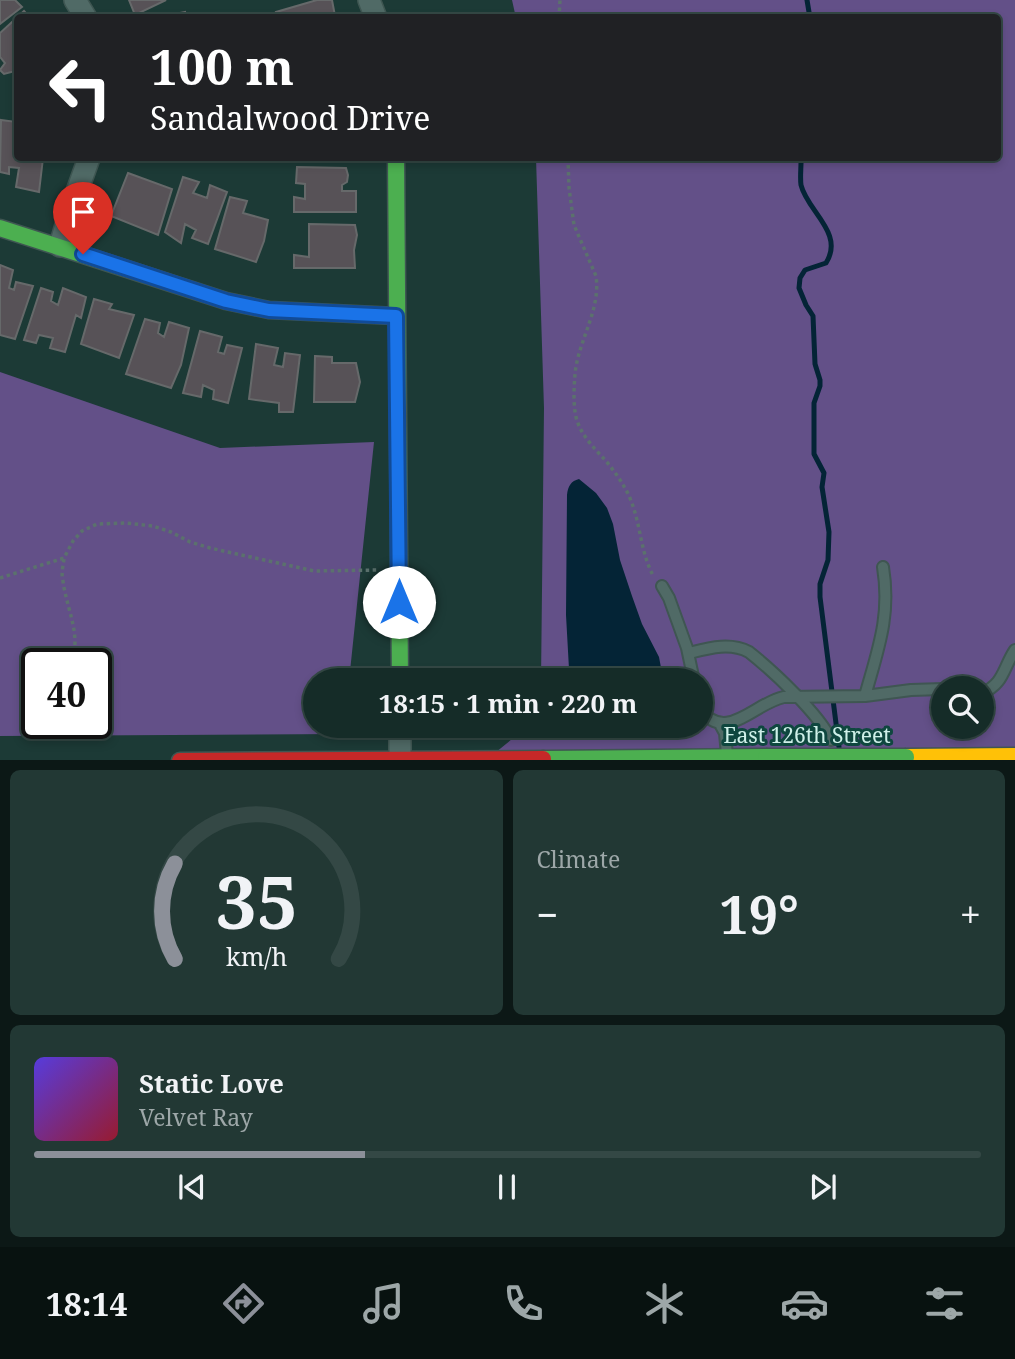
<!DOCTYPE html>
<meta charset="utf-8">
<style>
body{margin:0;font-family:"Noto Serif",serif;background:#223834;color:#f1f3f6;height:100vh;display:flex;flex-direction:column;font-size:26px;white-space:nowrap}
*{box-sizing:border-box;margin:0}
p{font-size:23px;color:#9da7a8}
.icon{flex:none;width:38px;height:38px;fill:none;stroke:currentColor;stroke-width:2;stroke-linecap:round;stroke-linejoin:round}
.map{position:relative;height:760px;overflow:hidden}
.drawer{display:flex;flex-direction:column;gap:10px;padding:10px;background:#0c1816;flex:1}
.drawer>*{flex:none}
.guide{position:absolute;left:14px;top:14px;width:987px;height:147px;border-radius:7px;box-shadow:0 4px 10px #0003,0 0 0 2px #344845;background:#202124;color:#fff;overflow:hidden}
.buttons{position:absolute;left:931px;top:676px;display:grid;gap:14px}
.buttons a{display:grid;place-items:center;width:63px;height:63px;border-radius:50%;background:#152c28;box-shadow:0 4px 10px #0003,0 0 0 2px #344845;font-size:35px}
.speed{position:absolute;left:21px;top:648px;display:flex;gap:14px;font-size:35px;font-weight:700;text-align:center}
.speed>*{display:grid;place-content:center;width:91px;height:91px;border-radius:50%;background:#152c28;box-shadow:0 4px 10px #0003,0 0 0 2px #344845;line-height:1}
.speed .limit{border:4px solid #111;border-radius:10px;background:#fff;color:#111}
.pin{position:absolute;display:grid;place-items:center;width:60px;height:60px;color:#fff;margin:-72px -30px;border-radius:50% 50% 50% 0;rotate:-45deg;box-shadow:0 0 7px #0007}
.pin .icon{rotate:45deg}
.me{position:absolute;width:77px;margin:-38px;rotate:0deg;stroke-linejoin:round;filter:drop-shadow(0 0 5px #0008)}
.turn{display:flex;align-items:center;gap:24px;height:147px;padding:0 21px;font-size:32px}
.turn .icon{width:91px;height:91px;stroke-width:2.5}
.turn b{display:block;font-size:49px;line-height:60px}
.big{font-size:52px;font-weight:700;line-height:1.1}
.drawer .card{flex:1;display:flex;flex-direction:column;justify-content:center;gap:10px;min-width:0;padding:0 24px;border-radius:10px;background:#223834}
.drawer .dial{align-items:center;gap:0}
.dial svg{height:182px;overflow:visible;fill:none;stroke:#344845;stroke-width:7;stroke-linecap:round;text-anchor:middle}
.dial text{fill:#f1f3f6;stroke:none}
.song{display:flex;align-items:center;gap:21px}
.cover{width:84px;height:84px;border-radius:10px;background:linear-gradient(135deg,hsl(250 70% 55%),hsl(350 70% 35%))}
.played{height:7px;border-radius:4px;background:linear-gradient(90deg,#8c9099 35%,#344845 35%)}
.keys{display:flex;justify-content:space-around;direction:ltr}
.heat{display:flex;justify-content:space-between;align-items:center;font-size:38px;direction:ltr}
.drawer .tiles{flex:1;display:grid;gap:10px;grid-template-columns:1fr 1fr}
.card:last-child{grid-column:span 2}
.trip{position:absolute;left:303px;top:668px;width:410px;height:70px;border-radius:35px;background:#152c28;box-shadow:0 4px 10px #0003,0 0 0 2px #344845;font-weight:700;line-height:70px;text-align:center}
.menu{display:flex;height:112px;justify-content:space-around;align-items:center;background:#081210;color:#9da7a8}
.menu .icon{width:49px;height:49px}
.menu .on{color:#8c9099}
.menu b{font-size:32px;color:#f1f3f6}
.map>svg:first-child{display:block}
.green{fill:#635088;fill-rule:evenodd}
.water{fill:#042436}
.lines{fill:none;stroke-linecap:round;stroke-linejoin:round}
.stream{stroke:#042436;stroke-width:5}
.building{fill:#575257;stroke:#66696a;stroke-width:2}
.lane-casing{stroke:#3f5652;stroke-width:14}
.street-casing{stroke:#3f5652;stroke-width:24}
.fast-casing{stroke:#3f5652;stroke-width:19}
.slow-casing{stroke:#3f5652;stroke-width:19}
.jam-casing{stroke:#3f5652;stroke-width:19}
.path{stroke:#5b716d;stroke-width:3.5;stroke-dasharray:3.5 3.5;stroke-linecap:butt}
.lane{stroke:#506a66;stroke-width:10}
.street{stroke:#506a66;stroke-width:21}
.fast{stroke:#4caf50;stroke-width:16}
.slow{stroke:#ffc107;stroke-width:16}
.jam{stroke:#c62828;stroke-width:16}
.fast-bridge-casing{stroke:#3f5652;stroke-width:19;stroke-linecap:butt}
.fast-bridge{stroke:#4caf50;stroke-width:16}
.route-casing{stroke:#114b97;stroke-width:18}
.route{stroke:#1a73e8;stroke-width:12}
.labels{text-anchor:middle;stroke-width:6;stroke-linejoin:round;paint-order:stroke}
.street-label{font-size:21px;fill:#cff0e9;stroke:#0f473f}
</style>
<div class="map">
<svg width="1015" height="761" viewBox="0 0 1015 761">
<rect width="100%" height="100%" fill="#1c3a36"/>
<path class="green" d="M512 0H1015V760L485 761 528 726H700V681H541L544 408 536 158H998V18H516ZM943 688H982V726H943Z
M0 372 220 448 374 442 349 681H315V726H344L343 734 0 736ZM37 663H96V723H37Z"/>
<path class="water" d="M579 479 596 493 607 508 613 524 620 560 632 596 642 624 659 657 662 673 657 681H577L569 669 566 615 567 495C568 486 571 481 579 479Z"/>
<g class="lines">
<path class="stream" d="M807 0 810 18
M807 158 801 162C801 169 800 178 801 185 807 211 845 233 826 263L805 270 800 278 799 288 806 305 813 316 815 364 820 380V386L814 403V454L824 473 822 487 829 532 828 560 820 584V597L839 747"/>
</g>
<path class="building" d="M0 0H15L22 7 0 24Z
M129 0H166L135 15Z
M317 0H332L335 16 330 18H278L276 12Z
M24 11 30 18H18V73L15 71 4 74 0 70 5 63 0 57V33Z
M185 12V18H155Z
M1 120 17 122 16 131 18 132V158H43L39 192 16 187 19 168 9 167V174L0 172Z
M297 167 346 168 348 175 347 182 342 185V191H356V212H294V197L305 199V184L296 183Z
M128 173 172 189 158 235 111 216Z
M183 177 199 182 193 193 207 198 210 185 227 192 208 244 192 238 196 230 185 224 181 243 165 232Z
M230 197 247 201 243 213 268 220 264 241 256 262 215 249Z
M309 224 355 225 357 235 354 250 355 268H294V255L309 257Z
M0 265 13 270 9 288 14 290 16 282 33 286 15 339 0 335Z
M41 288 53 292 51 301 58 305 63 288 86 297 81 318 76 315 65 352 50 348 53 338 39 335 36 343 24 340Z
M94 299 112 304 109 309 134 315 119 358 81 344Z
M145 319 160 323 158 333 164 337 169 322 189 328 181 365 171 388 126 374Z
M200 331 222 337 218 352 224 354 227 345 242 348 228 403 213 399 214 390 203 385 201 397 183 393Z
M256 344 278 348 274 365 283 367 285 353 300 355 293 412H279V403L249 399Z
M315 356 332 357V363H356L360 382 355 402H314Z"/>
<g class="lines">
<g class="lane-casing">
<path id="lane" d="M662 586 669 598 687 648 694 681
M689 653C709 648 730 642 749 652 773 671 819 714 831 740
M982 693C1004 684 1003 668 1015 650
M865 696C878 649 891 616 883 567
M700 709C726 744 754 703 784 697L865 696 911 690 943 689
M720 724 725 733 727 755"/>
</g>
<g class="street-casing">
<path id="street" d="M75 0 86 18
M369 0 376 18
M60 246 70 211 89 158
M400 726V761"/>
</g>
<g class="fast-casing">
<path id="fast" d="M396 158 400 681
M0 228 226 301 269 310 396 316
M543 759 766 757"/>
</g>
<g class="slow-casing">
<path id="slow" d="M906 757 1015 756"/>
</g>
<g class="jam-casing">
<path id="jam" d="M180 761 543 759"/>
</g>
<path class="path" d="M559 18 560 0
M568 158 569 188 574 225 596 276C601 310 578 341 575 374 574 388 573 403 576 417 580 434 594 448 606 461 615 472 623 483 629 496 641 522 640 553 654 577
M64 559C63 566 61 574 63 581 67 611 81 632 72 663
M0 578 64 558 73 541 82 531 97 524 126 523 153 526 171 532 190 542 210 548 314 571 378 570
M58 729 59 723"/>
<use href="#lane" class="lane"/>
<use href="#street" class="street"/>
<use href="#fast" class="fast"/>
<use href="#slow" class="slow"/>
<use href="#jam" class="jam"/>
<g class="fast-bridge-casing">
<path id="fast-bridge" d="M766 757H906"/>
</g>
<use href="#fast-bridge" class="fast-bridge"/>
</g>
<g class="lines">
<g class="route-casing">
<path id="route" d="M83 254 226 301 269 310 396 316 399 602"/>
</g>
<use href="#route" class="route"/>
</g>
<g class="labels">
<g class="street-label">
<text x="807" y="743">East 126th Street</text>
</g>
</g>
</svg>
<div class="buttons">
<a><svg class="icon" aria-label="search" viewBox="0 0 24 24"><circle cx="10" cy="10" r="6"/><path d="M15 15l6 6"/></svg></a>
</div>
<div class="speed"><div class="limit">40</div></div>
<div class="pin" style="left:83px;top:254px;background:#d93025"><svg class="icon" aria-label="arrive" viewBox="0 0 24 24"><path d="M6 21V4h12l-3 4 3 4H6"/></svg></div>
<svg class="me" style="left:399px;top:602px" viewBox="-20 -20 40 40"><circle r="19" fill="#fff"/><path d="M0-13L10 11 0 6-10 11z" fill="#1a73e8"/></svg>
<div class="trip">18:15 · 1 min · 220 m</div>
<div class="guide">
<div class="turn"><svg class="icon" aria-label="left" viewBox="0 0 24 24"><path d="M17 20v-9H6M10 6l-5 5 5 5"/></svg><div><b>100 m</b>Sandalwood Drive</div></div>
</div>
</div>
<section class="drawer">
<div class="tiles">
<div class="card dial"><svg viewBox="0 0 100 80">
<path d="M14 69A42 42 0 1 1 86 69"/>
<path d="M14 69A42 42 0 0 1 14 27" stroke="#8c9099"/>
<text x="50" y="56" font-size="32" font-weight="700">35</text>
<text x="50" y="72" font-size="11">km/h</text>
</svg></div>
<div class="card"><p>Climate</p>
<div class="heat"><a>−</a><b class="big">19°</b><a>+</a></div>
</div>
<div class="card">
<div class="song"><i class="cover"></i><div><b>Static Love</b><p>Velvet Ray</p></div></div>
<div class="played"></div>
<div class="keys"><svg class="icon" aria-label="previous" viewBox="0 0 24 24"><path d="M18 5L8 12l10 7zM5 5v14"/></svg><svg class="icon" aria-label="pause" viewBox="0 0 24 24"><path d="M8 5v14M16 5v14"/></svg><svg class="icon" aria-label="next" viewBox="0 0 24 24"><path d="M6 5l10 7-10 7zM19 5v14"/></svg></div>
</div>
</div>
</section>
<nav class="menu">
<b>18:14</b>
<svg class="icon on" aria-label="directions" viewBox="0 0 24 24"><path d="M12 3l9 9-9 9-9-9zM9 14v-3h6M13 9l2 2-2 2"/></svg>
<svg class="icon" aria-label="music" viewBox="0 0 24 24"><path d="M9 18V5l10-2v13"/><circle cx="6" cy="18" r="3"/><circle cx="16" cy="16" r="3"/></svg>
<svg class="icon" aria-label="phone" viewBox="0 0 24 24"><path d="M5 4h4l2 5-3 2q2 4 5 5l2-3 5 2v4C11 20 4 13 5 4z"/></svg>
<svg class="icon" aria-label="climate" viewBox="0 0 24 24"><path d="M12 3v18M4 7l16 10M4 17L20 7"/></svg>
<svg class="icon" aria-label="car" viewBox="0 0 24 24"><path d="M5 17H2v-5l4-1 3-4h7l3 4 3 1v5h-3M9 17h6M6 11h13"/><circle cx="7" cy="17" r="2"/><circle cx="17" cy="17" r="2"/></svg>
<svg class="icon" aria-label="filters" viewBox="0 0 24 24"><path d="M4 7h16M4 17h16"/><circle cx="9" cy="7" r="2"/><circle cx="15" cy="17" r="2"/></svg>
</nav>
